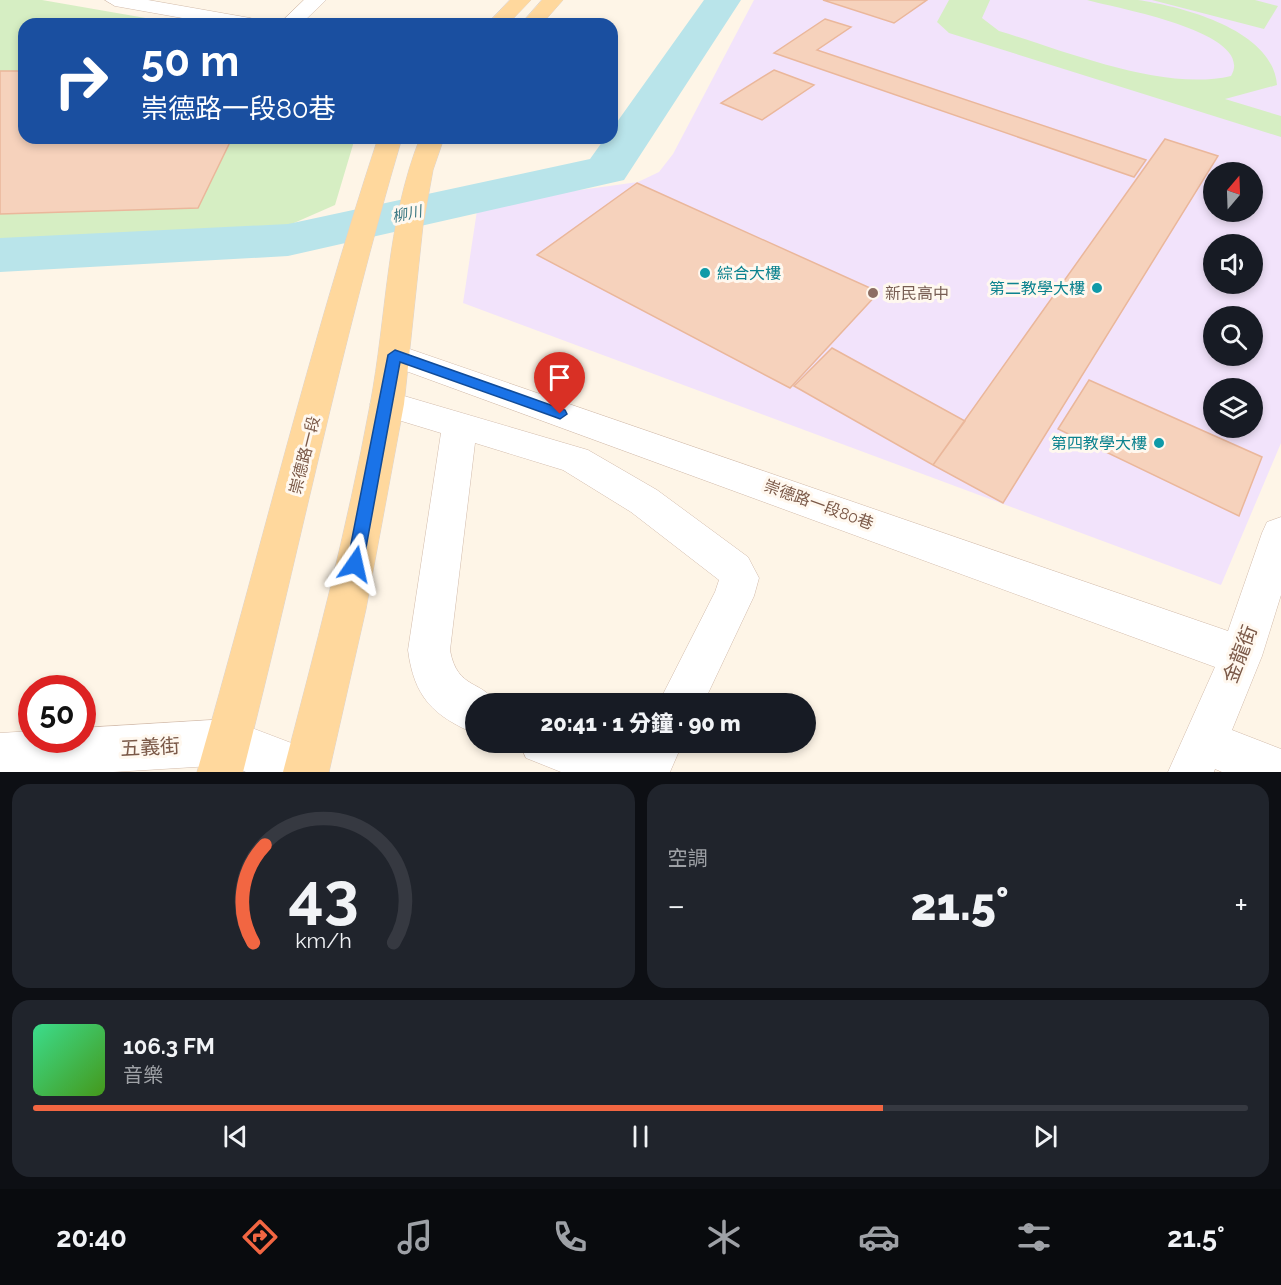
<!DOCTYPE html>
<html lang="zh-TW">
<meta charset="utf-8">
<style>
body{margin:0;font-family:Raleway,"Noto Sans TC",sans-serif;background:#20242c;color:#f1f3f6;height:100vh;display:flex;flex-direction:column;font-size:22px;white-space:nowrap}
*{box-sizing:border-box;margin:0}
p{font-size:20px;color:#9ea1a6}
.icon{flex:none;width:33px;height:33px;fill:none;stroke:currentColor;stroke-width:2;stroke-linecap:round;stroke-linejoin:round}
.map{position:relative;height:772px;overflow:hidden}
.details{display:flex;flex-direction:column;gap:12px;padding:12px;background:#0d0f14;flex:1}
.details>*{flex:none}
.guide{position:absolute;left:18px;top:18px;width:600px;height:126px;border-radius:18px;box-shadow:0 3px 9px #0003;background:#1a4fa0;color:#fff;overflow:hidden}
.needle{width:39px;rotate:19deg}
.tools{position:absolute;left:1203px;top:162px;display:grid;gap:12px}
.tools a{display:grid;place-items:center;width:60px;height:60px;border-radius:50%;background:#171b24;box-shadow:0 3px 9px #0003;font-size:30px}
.speed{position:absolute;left:18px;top:675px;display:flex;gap:12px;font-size:30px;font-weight:700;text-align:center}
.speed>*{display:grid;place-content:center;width:78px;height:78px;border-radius:50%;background:#171b24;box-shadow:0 3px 9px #0003;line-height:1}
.speed .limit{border:9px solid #d22;background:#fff;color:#111}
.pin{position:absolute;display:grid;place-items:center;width:51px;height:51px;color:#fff;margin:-62px -26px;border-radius:50% 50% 50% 0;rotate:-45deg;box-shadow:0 0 6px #0007}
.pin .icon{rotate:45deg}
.me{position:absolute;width:66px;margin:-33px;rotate:11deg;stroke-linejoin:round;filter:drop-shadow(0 0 4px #0008)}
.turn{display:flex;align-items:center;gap:21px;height:126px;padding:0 24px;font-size:27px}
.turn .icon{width:78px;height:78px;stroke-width:2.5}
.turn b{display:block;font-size:42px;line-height:51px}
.big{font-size:45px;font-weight:800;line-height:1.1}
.details .tile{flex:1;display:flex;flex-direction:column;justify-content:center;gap:9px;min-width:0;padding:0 21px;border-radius:18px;background:#20242c}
.details .dial{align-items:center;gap:0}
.dial svg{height:156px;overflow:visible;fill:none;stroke:#363941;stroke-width:7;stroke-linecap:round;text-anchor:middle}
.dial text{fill:#f1f3f6;stroke:none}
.song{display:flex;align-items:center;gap:18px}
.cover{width:72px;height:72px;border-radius:9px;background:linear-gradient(135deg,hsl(150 70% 55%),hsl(100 70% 35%))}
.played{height:6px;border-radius:3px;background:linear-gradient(90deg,#f26642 70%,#363941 70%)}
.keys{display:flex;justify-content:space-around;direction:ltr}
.heat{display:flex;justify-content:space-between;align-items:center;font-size:33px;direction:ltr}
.details .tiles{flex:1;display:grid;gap:12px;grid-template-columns:1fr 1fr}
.tile:last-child{grid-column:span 2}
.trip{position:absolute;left:465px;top:693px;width:351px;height:60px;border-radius:30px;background:#171b24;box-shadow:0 3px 9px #0003;font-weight:800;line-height:60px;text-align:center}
.menu{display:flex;height:96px;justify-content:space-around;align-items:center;background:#090b0e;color:#9ea1a6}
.menu .icon{width:42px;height:42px}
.menu .on{color:#f26642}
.menu b{font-size:27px;color:#f1f3f6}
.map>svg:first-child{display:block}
.education{fill:#f2e3fb;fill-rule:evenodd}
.green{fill:#d6eec3}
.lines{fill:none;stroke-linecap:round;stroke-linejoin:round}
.river{fill:#b9e4ea;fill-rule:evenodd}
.building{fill:#f6d2bc;stroke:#eab79b;stroke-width:1.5}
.minor-casing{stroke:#d2bbab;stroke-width:1}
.major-casing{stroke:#ddd4cf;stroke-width:1}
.minor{fill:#fff;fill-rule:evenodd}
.major{fill:#ffd89d;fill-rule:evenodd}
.route{fill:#1a73e8;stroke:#114b97;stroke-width:1.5}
.culture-dot{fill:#0f9aa8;stroke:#fff8ef;stroke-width:2}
.education-dot{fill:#8d6e63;stroke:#fff8ef;stroke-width:2}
.labels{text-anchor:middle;stroke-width:6;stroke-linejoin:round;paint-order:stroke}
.far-water-label{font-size:15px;font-style:italic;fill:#3a7782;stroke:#fff8ef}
.culture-label{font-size:16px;fill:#0d838f;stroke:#fff8ef;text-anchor:end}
.education-label{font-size:16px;fill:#785e54;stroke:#fff8ef;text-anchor:start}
.street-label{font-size:16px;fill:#7b5948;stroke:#fff8ef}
.near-street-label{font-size:20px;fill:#7b5948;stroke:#fff8ef}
</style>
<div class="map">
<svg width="1281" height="772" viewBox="0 0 1281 772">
<rect width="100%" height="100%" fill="#fef5e7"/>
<path class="education" d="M754 0H1281V443L1221 585 463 303 478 204 638 182 659 172 673 154ZM1214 172H1252V212H1214ZM1214 244H1252V284H1214ZM1214 316H1252V356H1214ZM1214 388H1252V428H1214Z"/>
<path class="green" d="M0 0H42L180 24H24V138H355L335 205 278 230 0 239Z
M949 0H990L982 18 999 31C1066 51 1163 92 1231 76 1257 32 1115 8 1087 0 1104 0 1122 0 1138 0 1184 7 1273 30 1277 85L1225 99 1281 116V137L949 33 937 22Z
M1152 0H1255L1278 6 1264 29Z"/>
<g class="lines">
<path class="river" d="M704 0H741L624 180 288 256 0 272V238L288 224 590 159 605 138H612V129Z"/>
</g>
<path class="building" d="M823 0H927L894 23Z
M825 19 851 27 817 50 1146 160 1134 177 774 53Z
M774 70 814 85 762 120 721 103Z
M0 71H24V138H168L185 142 190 138H232L198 208 0 214Z
M1165 139 1218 156 1003 503 933 465Z
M637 183 879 292 790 388 537 255Z
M832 348 965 421 933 465 794 386Z
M1089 380 1262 457 1239 516 1058 429Z"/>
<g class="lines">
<g class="minor-casing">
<path id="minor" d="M105 0H148L250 18 257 20 260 24H216L115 6Z
M304 0H326L301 24H279Z
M395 344 1228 631 1262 533 1267 522 1281 517V595L1262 656 1232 730 1281 749V772H1222L1215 769 1214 772H1168L1215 667 384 363 379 355 384 347Z
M387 391 588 450 657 490 748 557 759 578 754 596 703 704H658L715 592 719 580 631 512 563 470 475 443 450 650C457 691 485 680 495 704H476V734C433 716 414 697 408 650L441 433 375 413 370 404 375 395Z
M228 719 323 755 329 772H246L228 765 113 772H0V733L32 731V740H82V728Z
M519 742H606L632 749 636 742H683L670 772H561L526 758Z"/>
</g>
<g class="major-casing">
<path id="major" d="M510 0H531L508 24H487Z
M542 0H563L542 24H521Z
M378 138H402C340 347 297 561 243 772H197C258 561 309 347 378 138Z
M420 138H444L433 170 423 225 404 404 366 609 329 772H283C315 651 347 529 370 405 387 316 386 223 420 138Z"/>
</g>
<use href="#minor" class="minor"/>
<use href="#major" class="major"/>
</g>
<path class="route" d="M395 350 565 410 567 414 560 419 555 417 400 362 363 564 361 569H349L347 564 388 355Z"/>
<g class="culture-dot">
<circle cx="705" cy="273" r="6"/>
<circle cx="1097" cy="288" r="6"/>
<circle cx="1159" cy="443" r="6"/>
</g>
<circle class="education-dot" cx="873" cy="293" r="6"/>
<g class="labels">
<g class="far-water-label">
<text transform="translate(407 214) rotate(-12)" y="5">柳川</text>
</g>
<g class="culture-label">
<text x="717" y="279" text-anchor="start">綜合大樓</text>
<text x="1085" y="294">第二教學大樓</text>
<text x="1147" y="449">第四教學大樓</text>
</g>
<g class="education-label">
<text x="885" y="299">新民高中</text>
</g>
<g class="street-label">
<text transform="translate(304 455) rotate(-76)" y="6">崇德路一段</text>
<text transform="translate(819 504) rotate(20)" y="6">崇德路一段80巷</text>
</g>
<g class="near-street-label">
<text transform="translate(1240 654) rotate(-69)" y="7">金龍街</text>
<text transform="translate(150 747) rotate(-3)" y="7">五義街</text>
</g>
</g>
</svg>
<div class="tools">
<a><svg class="needle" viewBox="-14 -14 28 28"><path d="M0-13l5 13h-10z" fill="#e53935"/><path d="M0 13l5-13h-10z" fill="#9ea1a6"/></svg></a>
<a><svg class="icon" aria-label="sound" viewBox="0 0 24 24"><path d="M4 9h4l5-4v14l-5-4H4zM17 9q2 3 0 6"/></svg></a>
<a><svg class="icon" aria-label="search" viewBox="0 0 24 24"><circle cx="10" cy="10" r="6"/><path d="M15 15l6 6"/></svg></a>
<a><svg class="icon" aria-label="layers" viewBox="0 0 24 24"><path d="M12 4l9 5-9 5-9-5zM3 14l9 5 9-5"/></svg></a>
</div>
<div class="speed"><div class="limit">50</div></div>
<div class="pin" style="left:560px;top:414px;background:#d93025"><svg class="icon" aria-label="arrive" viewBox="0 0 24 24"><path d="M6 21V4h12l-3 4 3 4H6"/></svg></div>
<svg class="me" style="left:355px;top:564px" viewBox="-20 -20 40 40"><path d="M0-17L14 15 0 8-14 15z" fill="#1a73e8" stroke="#fff" stroke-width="4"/></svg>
<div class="trip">20:41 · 1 分鐘 · 90 m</div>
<div class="guide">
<div class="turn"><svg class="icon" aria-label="right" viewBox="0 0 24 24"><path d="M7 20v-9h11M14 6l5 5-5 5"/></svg><div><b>50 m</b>崇德路一段80巷</div></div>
</div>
</div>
<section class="details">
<div class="tiles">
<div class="tile dial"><svg viewBox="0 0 100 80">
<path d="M14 69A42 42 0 1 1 86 69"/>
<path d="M14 69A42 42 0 0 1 20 19" stroke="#f26642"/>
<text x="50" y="56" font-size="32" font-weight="700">43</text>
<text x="50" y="72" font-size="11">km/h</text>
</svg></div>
<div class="tile"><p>空調</p>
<div class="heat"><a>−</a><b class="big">21.5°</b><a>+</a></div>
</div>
<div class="tile">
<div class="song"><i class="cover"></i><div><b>106.3 FM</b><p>音樂</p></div></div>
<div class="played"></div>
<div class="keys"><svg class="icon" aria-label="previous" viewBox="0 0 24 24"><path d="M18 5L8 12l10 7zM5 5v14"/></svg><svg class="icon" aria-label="pause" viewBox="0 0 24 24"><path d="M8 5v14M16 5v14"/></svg><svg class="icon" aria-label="next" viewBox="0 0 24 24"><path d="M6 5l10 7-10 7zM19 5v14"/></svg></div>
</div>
</div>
</section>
<nav class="menu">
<b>20:40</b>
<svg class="icon on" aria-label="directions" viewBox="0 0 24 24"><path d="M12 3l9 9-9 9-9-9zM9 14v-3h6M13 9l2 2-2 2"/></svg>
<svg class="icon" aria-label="music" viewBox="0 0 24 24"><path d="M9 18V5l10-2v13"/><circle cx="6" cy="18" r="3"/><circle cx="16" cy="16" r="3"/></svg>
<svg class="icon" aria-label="phone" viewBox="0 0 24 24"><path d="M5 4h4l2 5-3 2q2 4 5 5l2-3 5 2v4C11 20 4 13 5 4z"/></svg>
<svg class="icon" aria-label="climate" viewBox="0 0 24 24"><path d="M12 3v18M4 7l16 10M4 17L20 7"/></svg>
<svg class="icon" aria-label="car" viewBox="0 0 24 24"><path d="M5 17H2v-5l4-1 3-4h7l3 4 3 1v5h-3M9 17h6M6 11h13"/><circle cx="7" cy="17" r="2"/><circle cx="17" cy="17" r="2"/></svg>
<svg class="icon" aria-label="filters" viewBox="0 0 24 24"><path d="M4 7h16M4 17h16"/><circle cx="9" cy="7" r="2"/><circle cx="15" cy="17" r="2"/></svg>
<b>21.5°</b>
</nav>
